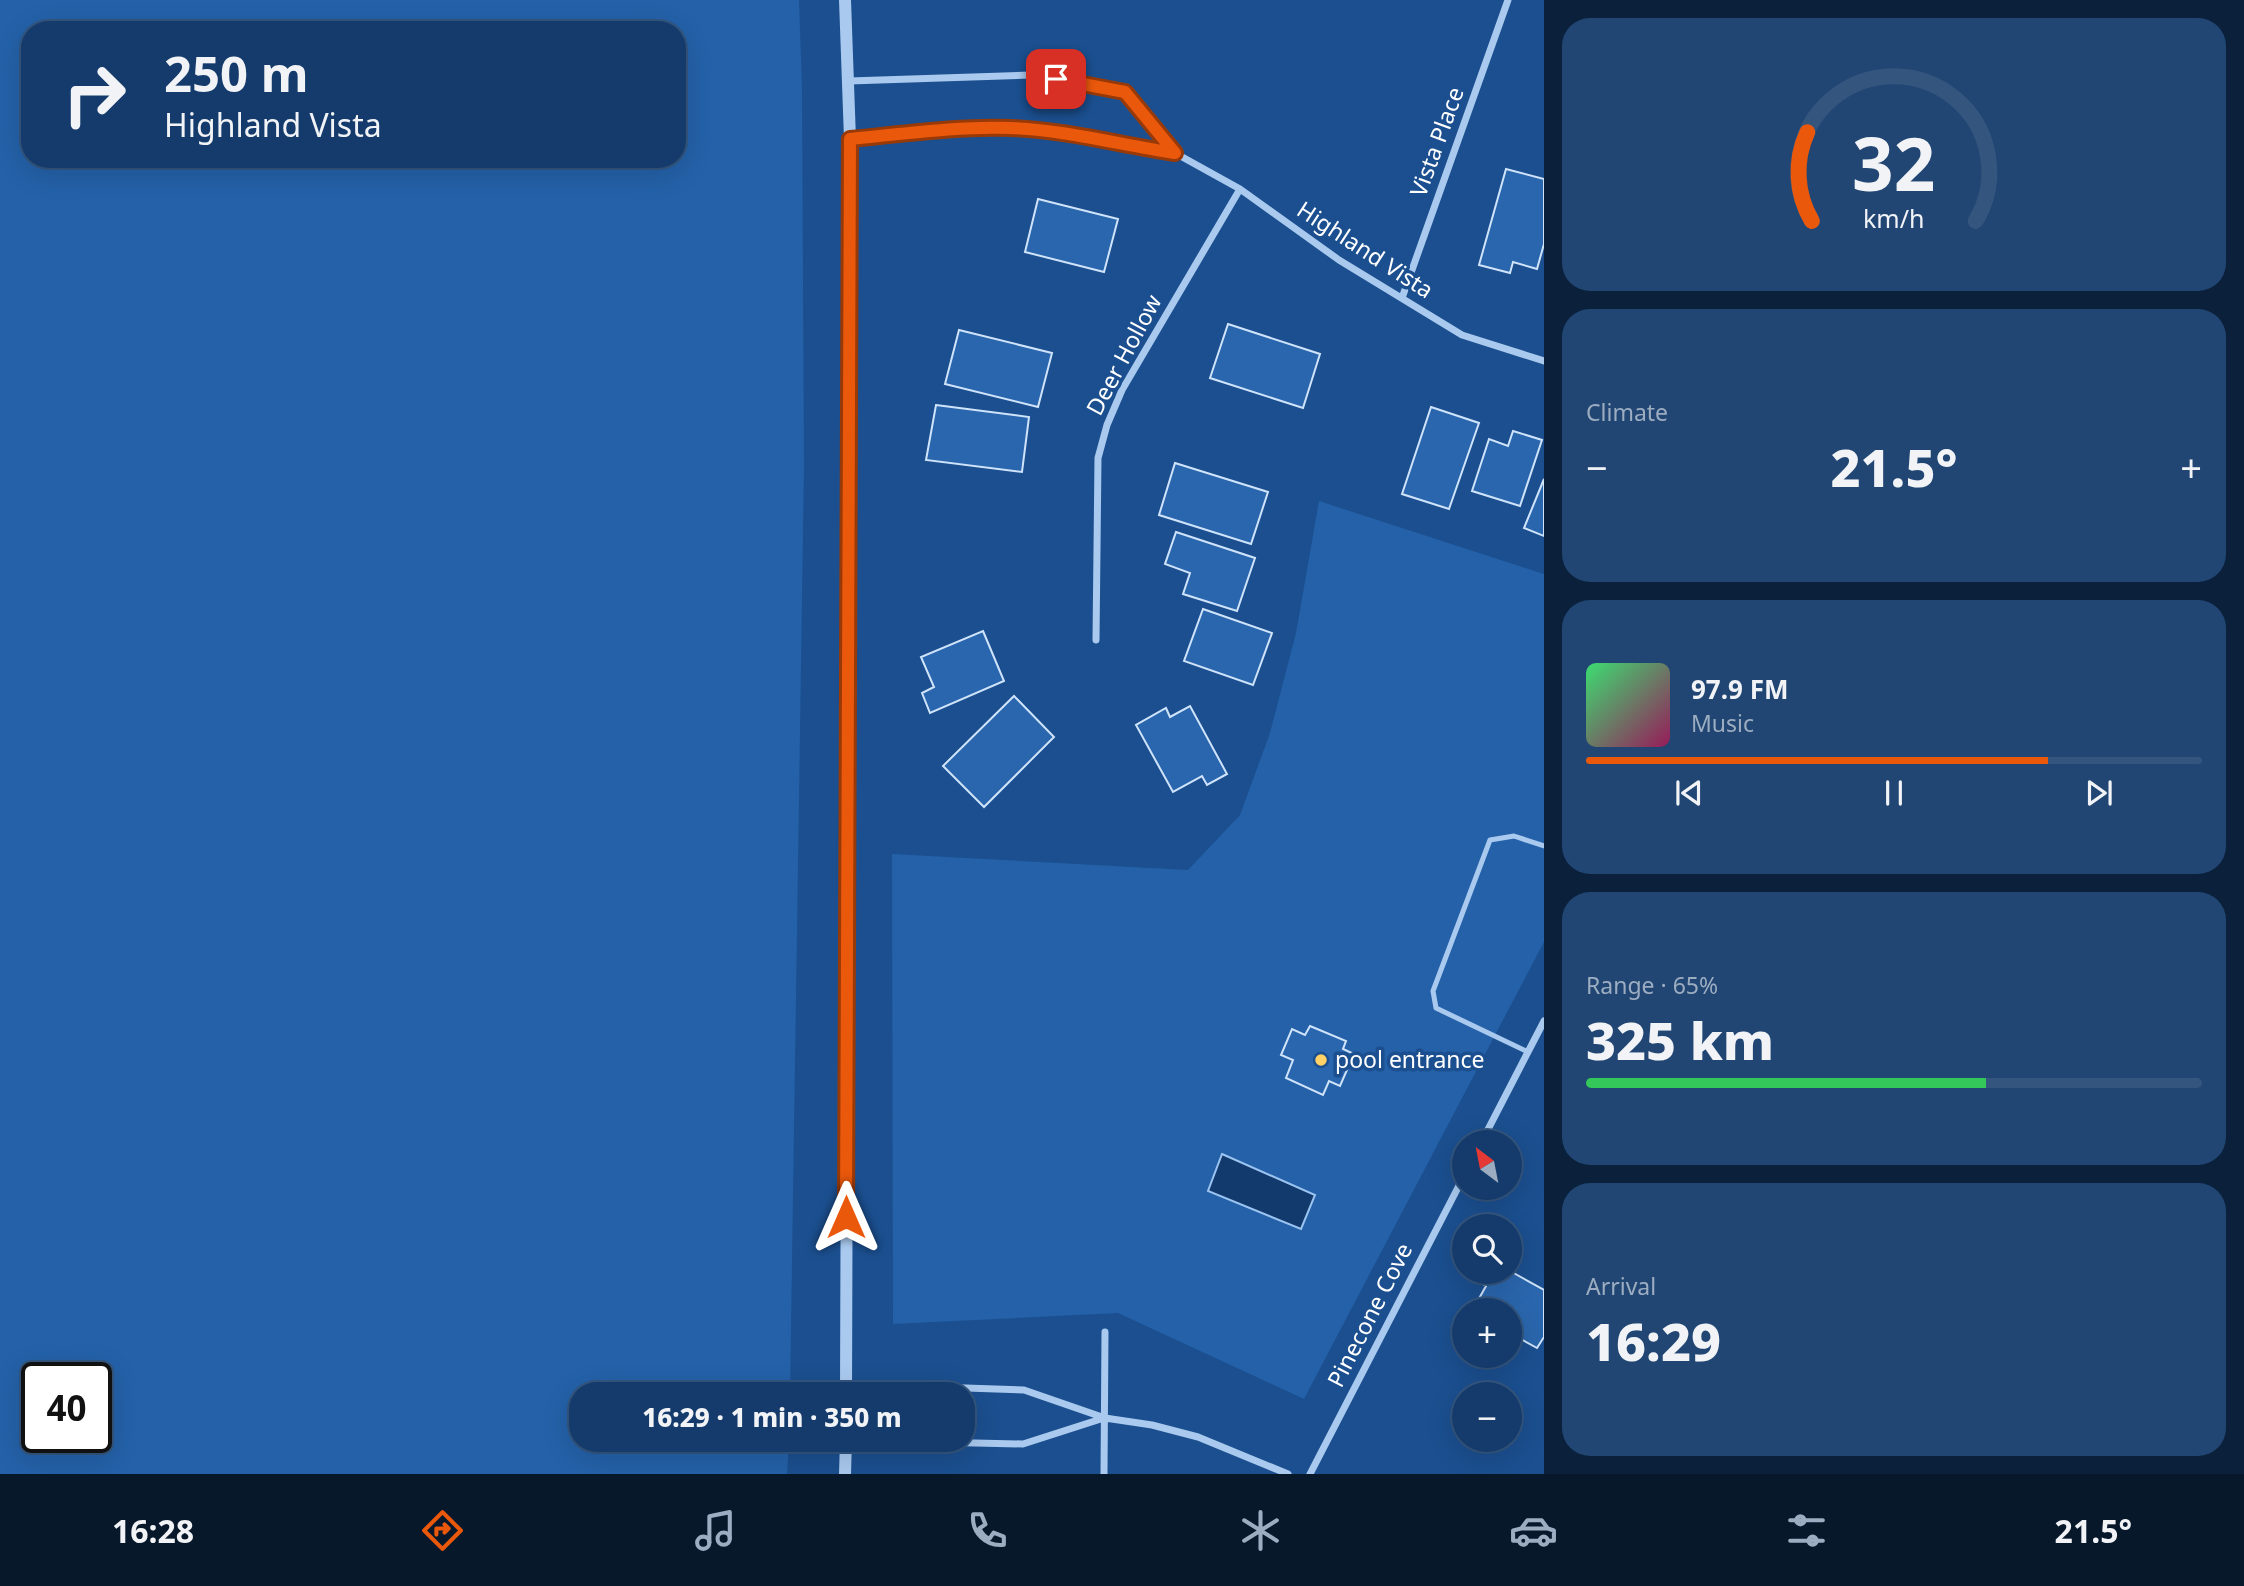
<!DOCTYPE html>
<meta charset="utf-8">
<style>
body{margin:0;font-family:"Noto Sans",sans-serif;background:#214673;color:#f1f3f6;height:100vh;display:flex;flex-direction:column;font-size:26px;white-space:nowrap}
*{box-sizing:border-box;margin:0}
p{font-size:23px;color:#9dadc1}
.icon{flex:none;width:38px;height:38px;fill:none;stroke:currentColor;stroke-width:2;stroke-linecap:round;stroke-linejoin:round}
.map{position:relative;flex:1;overflow:hidden}
.sheet{display:flex;flex-direction:column;gap:18px;padding:18px;background:#0b203b;width:700px}
.sheet>*{flex:none}
.top-card{position:absolute;left:21px;top:21px;width:665px;height:147px;border-radius:28px;box-shadow:0 7px 28px #0002,0 0 0 2px #33557e;background:#143b6b;color:#f1f3f6;overflow:hidden}
.needle{width:46px;rotate:328deg}
.tools{position:absolute;left:1452px;top:1130px;display:grid;gap:14px}
.tools a{display:grid;place-items:center;width:70px;height:70px;border-radius:50%;background:#143b6b;box-shadow:0 7px 28px #0002,0 0 0 2px #33557e;font-size:35px}
.speed{position:absolute;left:21px;top:1362px;display:flex;gap:14px;font-size:35px;font-weight:700;text-align:center}
.speed>*{display:grid;place-content:center;width:91px;height:91px;border-radius:50%;background:#143b6b;box-shadow:0 7px 28px #0002,0 0 0 2px #33557e;line-height:1}
.speed .limit{border:4px solid #111;border-radius:10px;background:#fff;color:#111}
.pin{position:absolute;display:grid;place-items:center;width:60px;height:60px;color:#fff;margin:-30px;border-radius:14px;box-shadow:0 4px 10px #0006}
.me{position:absolute;width:77px;margin:-38px;rotate:0deg;stroke-linejoin:round;filter:drop-shadow(0 0 5px #0008)}
.turn{display:flex;align-items:center;gap:24px;height:147px;padding:0 28px;font-size:32px}
.turn .icon{width:91px;height:91px;stroke-width:2.5}
.turn b{display:block;font-size:49px;line-height:60px}
.big{font-size:52px;font-weight:800;line-height:1.1}
.sheet .tile{flex:1;display:flex;flex-direction:column;justify-content:center;gap:10px;min-width:0;padding:0 24px;border-radius:28px;background:#214673}
.sheet .dial{align-items:center;gap:0}
.dial svg{height:182px;overflow:visible;fill:none;stroke:#33557e;stroke-width:7;stroke-linecap:round;text-anchor:middle}
.dial text{fill:#f1f3f6;stroke:none}
.song{display:flex;align-items:center;gap:21px}
.cover{width:84px;height:84px;border-radius:10px;background:linear-gradient(135deg,hsl(140 70% 55%),hsl(330 70% 35%))}
.played{height:7px;border-radius:4px;background:linear-gradient(90deg,#ea580c 75%,#33557e 75%)}
.keys{display:flex;justify-content:space-around;direction:ltr}
.heat{display:flex;justify-content:space-between;align-items:center;font-size:38px;direction:ltr}
.charge{height:10px;border-radius:5px;background:linear-gradient(90deg,#34c759 65%,#33557e 0)}
.trip{position:absolute;left:569px;top:1382px;width:406px;height:70px;border-radius:28px;background:#143b6b;box-shadow:0 7px 28px #0002,0 0 0 2px #33557e;font-weight:800;line-height:70px;text-align:center}
.tab-bar{display:flex;height:112px;justify-content:space-around;align-items:center;background:#08182b;color:#9dadc1}
.tab-bar .icon{width:49px;height:49px}
.tab-bar .selected{color:#ea580c}
.tab-bar b{font-size:32px;color:#f1f3f6}
main{display:flex;flex:1;min-height:0}
.map>svg:first-child{display:block}
.green{fill:#2461a8;fill-rule:evenodd}
.water{fill:#123a6d;stroke:#9cc4f0;stroke-width:2}
.building{fill:#2a66ad;stroke:#cfe3fa;stroke-width:2}
.lines{fill:none;stroke-linecap:round;stroke-linejoin:round}
.service{stroke:#a9c9ee;stroke-width:5}
.minor{stroke:#a9c9ee;stroke-width:7}
.tertiary{stroke:#a9c9ee;stroke-width:12}
.route-casing{stroke:#983908;stroke-width:18}
.route{stroke:#ea580c;stroke-width:12}
.poi-dot{fill:#ffd166;stroke:#1b4f8f;stroke-width:2.5}
.labels{text-anchor:middle;stroke-width:7;stroke-linejoin:round;paint-order:stroke}
.street-label{font-size:23px;fill:#fff;stroke:#1b4f8f}
.poi-label{font-size:23px;fill:#fff;stroke:#1b4f8f;text-anchor:start}
</style>
<main>
<div class="map">
<svg width="1544" height="1474" viewBox="0 0 1544 1474">
<rect width="100%" height="100%" fill="#1b4f8f"/>
<path class="green" d="M0 0H799L802 88 804 467 790 1395H581V1440H789L787 1474H0ZM30 30H677V159H30ZM37 1377H96V1437H37Z
M1319 501 1544 574V942L1304 1399 1118 1313 893 1324 892 854 1188 870 1240 815 1270 733 1296 633Z"/>
<path class="water" d="M1222 1154 1315 1195 1301 1229 1208 1191Z"/>
<path class="building" d="M1506 169 1544 179V244L1537 269 1513 262 1510 273 1479 265Z
M1038 199 1118 219 1104 272 1025 252Z
M1228 324 1320 354 1303 408 1210 378Z
M959 330 1052 353 1038 407 945 384Z
M936 405 1029 417 1022 472 926 460Z
M1431 407 1479 423 1449 509 1402 494Z
M1513 431 1542 440 1520 506 1472 491 1489 439 1508 446Z
M1175 463 1268 492 1251 544 1159 515Z
M1544 479V536L1524 528Z
M1176 532 1255 558 1237 611 1183 594 1190 573 1165 564Z
M1203 609 1272 633 1253 685 1184 661Z
M983 631 1004 681 930 713 922 693 934 687 921 657Z
M1014 696 1054 737 984 807 943 766Z
M1190 706 1227 774 1207 785 1202 776 1173 792 1136 725 1166 708 1170 717Z
M1310 1026 1346 1041 1343 1049 1354 1054 1340 1086 1329 1081 1323 1095 1286 1078 1293 1060 1281 1055 1292 1029 1305 1035Z
M1510 1271 1544 1290V1337L1537 1348 1510 1333V1311H1472L1486 1286 1474 1279 1478 1272Z"/>
<g class="lines">
<path class="service" d="M1528 1052 1436 1008 1433 991 1490 840 1514 836 1544 846"/>
<path class="minor" d="M849 81 1031 75 1082 82 1125 92 1175 153
M850 139 947 130 1010 128 1054 132 1175 153 1240 189 1339 260 1462 335 1544 361
M1402 298 1508 0
M1096 640 1098 458 1107 425 1122 390 1240 189
M1481 1143 1544 1021
M847 1384 1024 1390 1105 1418 1152 1425 1198 1437 1288 1474
M846 1440 1023 1444 1104 1418
M1104 1474 1105 1332
M1310 1474 1465 1174"/>
<path class="tertiary" d="M845 0 850 139 846 1395
M845 1474 846 1440"/>
</g>
<g class="lines">
<g class="route-casing">
<path id="route" d="M846 1217 850 139C903 134 957 126 1011 128 1066 130 1121 145 1175 153L1125 92 1056 79"/>
</g>
<use href="#route" class="route"/>
</g>
<circle class="poi-dot" cx="1321" cy="1060" r="7"/>
<g class="labels">
<g class="street-label">
<text transform="translate(1437 142) rotate(-70)" y="8">Vista Place</text>
<text transform="translate(1365 250) rotate(33)" y="8">Highland Vista</text>
<text transform="translate(1124 355) rotate(-62)" y="8">Deer Hollow</text>
<text transform="translate(1370 1315) rotate(-63)" y="8">Pinecone Cove</text>
</g>
<g class="poi-label">
<text x="1335" y="1068">pool entrance</text>
</g>
</g>
</svg>
<div class="tools">
<a><svg class="needle" viewBox="-14 -14 28 28"><path d="M0-13l5 13h-10z" fill="#e53935"/><path d="M0 13l5-13h-10z" fill="#9dadc1"/></svg></a>
<a><svg class="icon" aria-label="search" viewBox="0 0 24 24"><circle cx="10" cy="10" r="6"/><path d="M15 15l6 6"/></svg></a>
<a>+</a>
<a>−</a>
</div>
<div class="speed"><div class="limit">40</div></div>
<div class="pin" style="left:1056px;top:79px;background:#d93025"><svg class="icon" aria-label="arrive" viewBox="0 0 24 24"><path d="M6 21V4h12l-3 4 3 4H6"/></svg></div>
<svg class="me" style="left:846px;top:1217px" viewBox="-20 -20 40 40"><path d="M0-17L14 15 0 8-14 15z" fill="#ea580c" stroke="#fff" stroke-width="4"/></svg>
<div class="trip">16:29 · 1 min · 350 m</div>
<div class="top-card">
<div class="turn"><svg class="icon" aria-label="right" viewBox="0 0 24 24"><path d="M7 20v-9h11M14 6l5 5-5 5"/></svg><div><b>250 m</b>Highland Vista</div></div>
</div>
</div>
<section class="sheet">
<div class="tile dial"><svg viewBox="0 0 100 80">
<path d="M14 69A42 42 0 1 1 86 69"/>
<path d="M14 69A42 42 0 0 1 12 30" stroke="#ea580c"/>
<text x="50" y="56" font-size="32" font-weight="700">32</text>
<text x="50" y="72" font-size="11">km/h</text>
</svg></div>
<div class="tile"><p>Climate</p>
<div class="heat"><a>−</a><b class="big">21.5°</b><a>+</a></div>
</div>
<div class="tile">
<div class="song"><i class="cover"></i><div><b>97.9 FM</b><p>Music</p></div></div>
<div class="played"></div>
<div class="keys"><svg class="icon" aria-label="previous" viewBox="0 0 24 24"><path d="M18 5L8 12l10 7zM5 5v14"/></svg><svg class="icon" aria-label="pause" viewBox="0 0 24 24"><path d="M8 5v14M16 5v14"/></svg><svg class="icon" aria-label="next" viewBox="0 0 24 24"><path d="M6 5l10 7-10 7zM19 5v14"/></svg></div>
</div>
<div class="tile"><p>Range · 65%</p><b class="big">325 km</b><div class="charge"></div></div>
<div class="tile"><p>Arrival</p><b class="big">16:29</b></div>
</section>
</main>
<nav class="tab-bar">
<b>16:28</b>
<svg class="icon selected" aria-label="directions" viewBox="0 0 24 24"><path d="M12 3l9 9-9 9-9-9zM9 14v-3h6M13 9l2 2-2 2"/></svg>
<svg class="icon" aria-label="music" viewBox="0 0 24 24"><path d="M9 18V5l10-2v13"/><circle cx="6" cy="18" r="3"/><circle cx="16" cy="16" r="3"/></svg>
<svg class="icon" aria-label="phone" viewBox="0 0 24 24"><path d="M5 4h4l2 5-3 2q2 4 5 5l2-3 5 2v4C11 20 4 13 5 4z"/></svg>
<svg class="icon" aria-label="climate" viewBox="0 0 24 24"><path d="M12 3v18M4 7l16 10M4 17L20 7"/></svg>
<svg class="icon" aria-label="car" viewBox="0 0 24 24"><path d="M5 17H2v-5l4-1 3-4h7l3 4 3 1v5h-3M9 17h6M6 11h13"/><circle cx="7" cy="17" r="2"/><circle cx="17" cy="17" r="2"/></svg>
<svg class="icon" aria-label="filters" viewBox="0 0 24 24"><path d="M4 7h16M4 17h16"/><circle cx="9" cy="7" r="2"/><circle cx="15" cy="17" r="2"/></svg>
<b>21.5°</b>
</nav>
